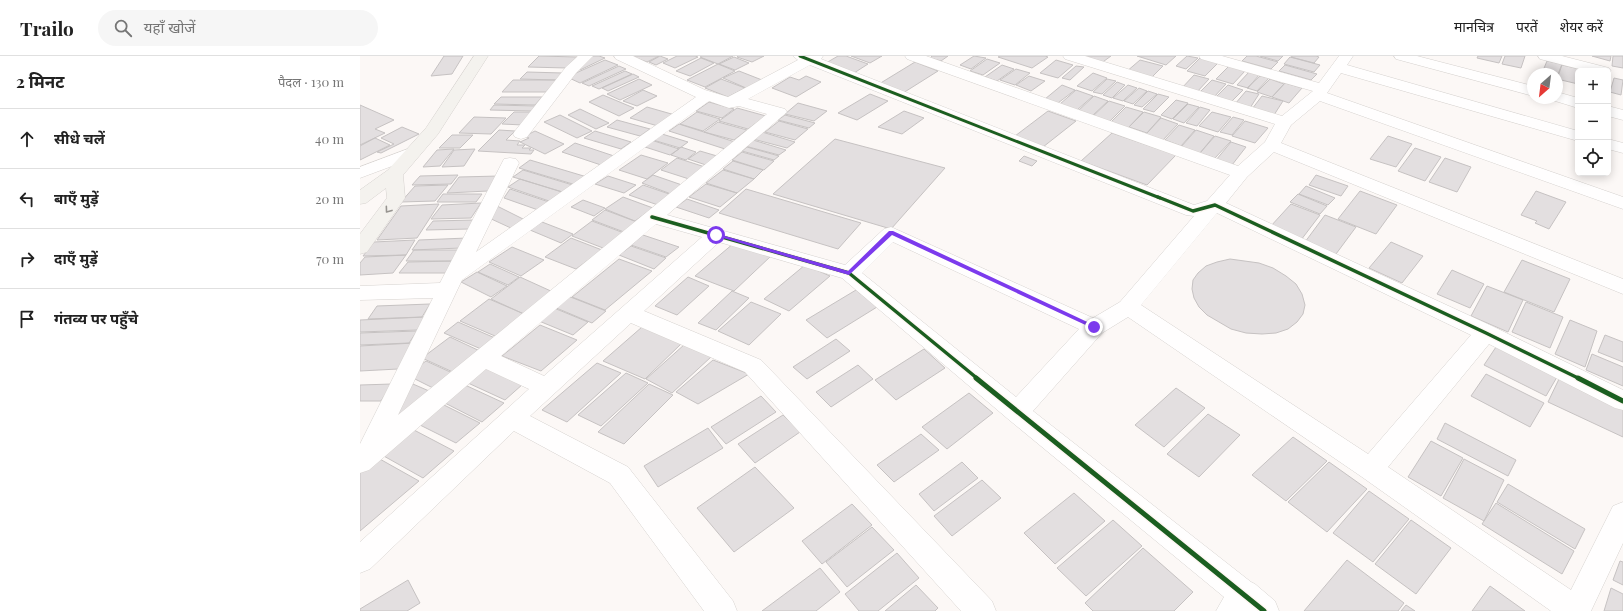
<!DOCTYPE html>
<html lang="hi">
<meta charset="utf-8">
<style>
:root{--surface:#fff;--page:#f6f6f6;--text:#222;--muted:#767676;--line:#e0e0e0}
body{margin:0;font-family:"Playfair Display","Noto Sans Devanagari",serif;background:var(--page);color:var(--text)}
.controls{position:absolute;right:12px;top:12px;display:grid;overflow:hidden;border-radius:6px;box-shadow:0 2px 10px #0003}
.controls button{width:36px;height:36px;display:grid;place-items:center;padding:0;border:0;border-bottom:1px solid var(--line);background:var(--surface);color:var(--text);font:20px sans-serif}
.compass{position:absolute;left:1167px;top:12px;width:36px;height:36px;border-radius:50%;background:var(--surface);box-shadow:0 2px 10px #0003;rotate:208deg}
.stop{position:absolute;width:12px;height:12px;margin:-9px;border:3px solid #7c3aed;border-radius:50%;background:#fff}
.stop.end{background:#7c3aed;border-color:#fff;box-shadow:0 1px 4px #0008}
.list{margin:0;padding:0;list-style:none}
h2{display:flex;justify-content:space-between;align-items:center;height:52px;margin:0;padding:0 16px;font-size:17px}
h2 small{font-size:13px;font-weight:400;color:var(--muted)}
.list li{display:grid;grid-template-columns:26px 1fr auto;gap:12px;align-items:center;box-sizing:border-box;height:60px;padding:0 16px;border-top:1px solid var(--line)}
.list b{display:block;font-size:15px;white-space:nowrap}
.list em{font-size:13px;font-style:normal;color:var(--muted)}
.icon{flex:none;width:22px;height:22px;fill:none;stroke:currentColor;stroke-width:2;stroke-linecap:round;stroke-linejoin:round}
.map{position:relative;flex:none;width:1263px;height:555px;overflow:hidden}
header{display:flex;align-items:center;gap:24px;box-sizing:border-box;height:56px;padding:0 20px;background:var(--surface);border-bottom:1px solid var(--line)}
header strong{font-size:19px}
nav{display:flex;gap:22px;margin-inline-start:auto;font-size:14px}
.search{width:280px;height:36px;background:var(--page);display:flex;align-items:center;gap:10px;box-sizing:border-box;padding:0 14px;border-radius:22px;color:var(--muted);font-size:15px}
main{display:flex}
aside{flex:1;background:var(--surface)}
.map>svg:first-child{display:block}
</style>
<header>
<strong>Trailo</strong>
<div class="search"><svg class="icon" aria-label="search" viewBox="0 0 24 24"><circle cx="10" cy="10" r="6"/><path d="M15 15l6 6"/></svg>यहाँ खोजें</div>
<nav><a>मानचित्र</a><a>परतें</a><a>शेयर करें</a></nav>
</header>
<main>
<aside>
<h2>2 मिनट<small>पैदल · 130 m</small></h2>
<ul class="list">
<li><svg class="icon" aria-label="ahead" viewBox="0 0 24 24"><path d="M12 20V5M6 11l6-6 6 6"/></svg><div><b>सीधे चलें</b></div><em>40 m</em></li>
<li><svg class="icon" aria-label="left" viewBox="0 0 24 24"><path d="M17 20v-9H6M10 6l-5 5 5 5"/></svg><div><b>बाएँ मुड़ें</b></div><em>20 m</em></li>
<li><svg class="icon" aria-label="right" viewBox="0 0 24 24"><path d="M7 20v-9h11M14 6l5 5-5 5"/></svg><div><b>दाएँ मुड़ें</b></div><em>70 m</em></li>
<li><svg class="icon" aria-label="arrive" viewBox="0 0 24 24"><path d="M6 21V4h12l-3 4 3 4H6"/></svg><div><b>गंतव्य पर पहुँचे</b></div></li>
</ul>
</aside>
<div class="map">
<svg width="1263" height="555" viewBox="0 0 1263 555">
<rect width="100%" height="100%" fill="#fcf8f6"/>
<!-- building -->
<path fill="#e3dfe0" stroke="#c6c2c2" d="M84 0H103L92 18 71 20Z
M179 0 217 1 207 12 168 11Z
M231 0H239L245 2 220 14 216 13Z
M276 0H299L287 6 273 1Z
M300 0 308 3 296 9 289 6Z
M317 0H335L338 1 315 12 303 7Z
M342 0H373L358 8 340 1Z
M378 0H404L392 6 377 1Z
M478 0H486L508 8 494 17 466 7Z
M491 0H522L510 7Z
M572 0H588L581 5 570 2Z
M614 0 626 2 611 13 600 9Z
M640 0H685L688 1 672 12 638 1Z
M714 0H751L740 8Z
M777 0H816L806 9Z
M827 0 838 2 826 13 816 10Z
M887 0H896L918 6 911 13 882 5Z
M900 0H923L918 5Z
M933 0H956L959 1 954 7 931 1Z
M1118 0H1142L1139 7 1117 2Z
M1145 0H1165L1161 12 1142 8Z
M1232 0H1251L1250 5Z
M1253 0H1263V12L1252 10Z
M374 1 389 7 375 14 359 8Z
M930 1 960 9 954 16 924 8Z
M341 2 354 7 330 20 316 15Z
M840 2 858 7 845 20 827 15Z
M627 3 640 7 623 19 610 15Z
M245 4 258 9 220 27 207 21Z
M696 4 713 9 698 22 680 17Z
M780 4 803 10 790 23 766 16Z
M1187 5 1202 8 1197 21V18L1182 17Z
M555 6 578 15 543 37 519 28Z
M358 8 375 15 345 31 327 24Z
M642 9 654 13 637 25 625 21Z
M925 9 957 18 951 24 919 15Z
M1202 9 1224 14 1218 15V28L1197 23Z
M259 10 266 13 229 30 222 27Z
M716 10 724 11 710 24 702 22Z
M869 10 885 15 873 28 856 23Z
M656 13 670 17 655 29 640 24Z
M265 15 272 18 239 33 232 30Z
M379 15 402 24 386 32 363 22Z
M167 16 203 17 197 24 160 23Z
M889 16 899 19 888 32 877 29Z
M733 17 747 22 732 35 717 30Z
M273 18 279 21 248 35 242 32Z
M834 19 849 23 836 37 821 33Z
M446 20 461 26 436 41 412 32 430 21 439 24Z
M669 20 685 25 671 35 656 29Z
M900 20 909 22 897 35 887 32Z
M1254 22 1263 24 1261 39 1250 36Z
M279 23 292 29 260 44 247 38Z
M361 23 385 32 368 41 345 32Z
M747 23 756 25 742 38 733 36Z
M910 23 924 28 912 41 897 36Z
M153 24H197L186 36H142Z
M852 24 866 28 854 41 839 37Z
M757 26 765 29 752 42 743 39Z
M925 27 942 32 929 47 912 41Z
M702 29 715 34 698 47 685 43Z
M768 29 777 32 763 45 753 42Z
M868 29 883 34 870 47 855 42Z
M779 32 787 35 773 48 764 45Z
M283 34 297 40 277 50 263 45Z
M716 34 733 40 717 54 700 48Z
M788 35 797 38 782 51 774 49Z
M886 35 899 38 890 52 875 48Z
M510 38 528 45 497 64 478 57Z
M798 38 809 41 794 56 783 53Z
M243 39 274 52 259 60 229 46Z
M734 40 748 45 732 60 718 55Z
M902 40 923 45 914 59 892 53Z
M141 41H182L175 49 134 48Z
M816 44 828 47 812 63 801 59Z
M749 45 765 50 749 66 732 61Z
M349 46 374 53 362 62 336 55Z
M438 47 467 55 454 65 425 58Z
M828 48 839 51 824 67 813 63Z
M0 49 34 64 15 73 25 77 0 89Z
M134 49 176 50 172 55 130 54Z
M287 51 315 59 298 70 270 62Z
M766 51 783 56 768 72 751 66Z
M840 51 850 54 837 70 826 67Z
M377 52 406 60 388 73 359 65Z
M220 53 249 67 236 73 208 59Z
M544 55 564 62 542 78 518 71Z
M688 55 716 65 683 91 655 80Z
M154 56H173L163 69 142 68Z
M337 56 360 63 343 75 320 68Z
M784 56 801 61 787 77 769 71Z
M852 56 871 61 858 76 839 70Z
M200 59 232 75 217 82 184 66Z
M425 59 455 67 449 72 418 64Z
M114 61 146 62 131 78 99 77Z
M873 61 884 64 872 79 860 76Z
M801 62 818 68 803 84 786 78Z
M257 64 290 73 280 80 247 71Z
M419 65 448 73 435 84 405 76Z
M885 65 908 72 895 87 872 80Z
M358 66 387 74 374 84 344 76Z
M319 68 375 86 365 93 309 75Z
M819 69 835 74 821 90 805 84Z
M42 71 59 78 21 97 17 96 34 88 21 82Z
M139 74 155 75 146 84 160 85 157 89H165L162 92H171L169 94H174L171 98 118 95Z
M836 74 854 80 840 97 821 91Z
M175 75 204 88 185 98 160 86 169 82 165 80Z
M235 75 271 86 261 93 224 82Z
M402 76 435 86 427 92 393 83Z
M752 77 816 99 787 129 721 105Z
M302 78 328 86 320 92 293 84Z
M92 79H113L100 92H79Z
M855 80 871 85 855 102 840 97Z
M1028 80 1052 88 1036 111 1010 103Z
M15 82 30 89 0 104V90Z
M475 83 585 112 531 173 413 138Z
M291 84 319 93 310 99 282 90Z
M393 84 426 94 419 99 385 90Z
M871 86 886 91 872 109 856 104Z
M215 87 254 100 241 109 202 96Z
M321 91 336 96 326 104 311 99Z
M387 91 419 100 414 104 382 95Z
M1055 92 1081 101 1065 125 1038 115Z
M94 93 80 110 63 111 77 94Z
M115 93 104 110 82 111 94 94Z
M340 95 357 100 346 109 328 103Z
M382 96 414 105 404 114 372 104Z
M281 99 308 107 287 123 259 114Z
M664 100 677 105 672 110 659 105Z
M317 102 345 111 329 123 301 114Z
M1085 102 1111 111 1097 136 1069 126Z
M170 104 227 121 216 129 159 112Z
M373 105 403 114 394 123 363 113Z
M163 114 216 130 206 137 153 121Z
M363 114 394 123 377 137 346 127Z
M98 119 91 128 52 129 60 120Z
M293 119 322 129 311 138 282 127Z
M956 119 988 130 981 140 949 129Z
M139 120 128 135 87 137 99 121Z
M248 120 276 129 264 137 235 128Z
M160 123 205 137 192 146 148 131Z
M346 128 377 137 360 151 329 141Z
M88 129 75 145 41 146 55 130Z
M283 129 312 139 298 149 269 139Z
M946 130 975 142 968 149 939 138Z
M150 133 192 147 181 155 144 142Z
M386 133 501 167 478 193 359 157Z
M1000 135 1037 149 1016 178 978 163Z
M1176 135 1206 146 1189 173 1175 167 1177 165 1161 159Z
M83 138H122L116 146H77Z
M938 138 967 150 960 158 930 146Z
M263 141 293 152 275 165 245 153Z
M327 143 359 154 349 162 316 151Z
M223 144 245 152 234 160 211 151Z
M121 147 111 162 71 163 82 149Z
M79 148 57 182 17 184 41 150Z
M931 148 960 159 941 184 910 171Z
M137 150 167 165 153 173 127 161Z
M245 154 277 166 264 176 232 164Z
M965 159 996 171 976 198 945 186Z
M115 164 109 173 66 174 73 165Z
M232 165 264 177 243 192 212 180Z
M182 166 213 178 201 187 170 174Z
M283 179 319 191 306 201 271 189Z
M107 182 101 192 52 194 59 184Z
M211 182 242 194 216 213 185 201Z
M55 184 46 199 3 200 14 186Z
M1031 186 1063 200 1042 227 1009 212Z
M374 187 411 200 374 235 335 220Z
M271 190 306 202 294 213 259 199Z
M152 191 184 204 161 220 129 206Z
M54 194H103L95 205H46Z
M46 199 33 217 0 219V207L5 201Z
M259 203 292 215 245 254 212 241Z
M870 203 899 207 913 212 926 220 936 228 942 238 945 249 943 258 937 266 928 273 916 277 902 278 886 277 871 273 847 259 839 251 834 242 832 233 833 224 838 217 846 210 857 206Z
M1162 204 1210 223 1194 256 1144 236Z
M97 205 89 217H39L48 206Z
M130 208 159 221 148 229 118 216Z
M445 209 470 220 429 255 404 243Z
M1092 214 1124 228 1110 252 1077 238Z
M117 216 147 230 131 241 101 226Z
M160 221 193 236 164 258 131 243Z
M328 221 349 230 317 259 295 250Z
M1127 230 1163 244 1148 276 1111 260Z
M496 234 517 251 467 282 446 264Z
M372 235 389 242 356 274 338 267Z
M208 240 246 255 232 267 194 251Z
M129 243 164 258 135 280 100 265Z
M391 246 421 258 389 289 358 275Z
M1166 246 1203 261 1190 292 1152 276Z
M70 248 62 261 8 263 17 250Z
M194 252 228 266 213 279 179 265Z
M65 261 57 274 0 276V264Z
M1210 264 1237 275 1225 311 1195 298Z
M98 266 135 282 121 293 84 277Z
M180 269 217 284 181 315 142 300Z
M282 271 322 287 285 323 243 305Z
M57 275 49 287 0 289V277Z
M1245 279 1263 286V306L1238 296Z
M90 281 122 296 95 317 62 302Z
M476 283 490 295 447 323 433 311Z
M54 287 38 313 0 315V290Z
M325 288 351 301 312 337 286 323Z
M1136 291 1197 321 1186 340 1124 309Z
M564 293 585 312 536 344 515 324Z
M1232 298 1263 311V330L1226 314Z
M353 304 389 318 338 348 316 336Z
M66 305 99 320 79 335 47 319Z
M237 307 261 317 207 366 182 354Z
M498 309 513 323 471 351 456 336Z
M126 312 163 328 145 344 108 327Z
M266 317 288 327 241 370 218 359Z
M1126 318 1184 347 1170 371 1111 340Z
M1199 323 1263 351V381L1188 346Z
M46 325 76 338 21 374Z
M32 328 21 345H0V329Z
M289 328 313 339 264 388 238 376Z
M105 329 144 347 122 366 83 346Z
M816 332 845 352 804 391 775 369Z
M609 337 633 357 587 393 562 371Z
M401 340 416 356 366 388 351 371Z
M80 347 120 367 96 387 56 367Z
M848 358 880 379 839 421 807 398Z
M423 359 440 376 395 407 378 388Z
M1085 367 1156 404 1148 420 1077 383Z
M348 372 363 392 298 431 284 410Z
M54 374 94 395 63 422 22 399Z
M561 378 579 394 534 426 517 409Z
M933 381 967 405 926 445 892 419Z
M1071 385 1103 402 1081 440 1048 421Z
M18 402 59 425 0 475V417Z
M1104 403 1144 424 1124 465 1083 442Z
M602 406 618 422 574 455 559 438Z
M969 406 1007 433 967 476 928 446Z
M395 411 434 452 374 496 337 452Z
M622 424 641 442 592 480 574 460Z
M1148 428 1225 473 1215 493 1137 446Z
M1009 435 1049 463 1013 506 973 477Z
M714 437 745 465 695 508 664 477Z
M1136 447 1214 495 1202 518 1122 468Z
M492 448 512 469 462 508 442 485Z
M753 464 782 490 726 540 697 512Z
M1051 464 1091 492 1056 538 1015 508Z
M512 471 534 494 487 531 466 506Z
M783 492 833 536 814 555H733L725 547Z
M537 497 559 522 518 555H499L485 538Z
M987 504 1044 547 1038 555H944Z
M1260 505 1263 506V529L1253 524Z
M460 512 480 536 456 555H402Z
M48 524 60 547 47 555H0V553Z
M556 529 578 552 575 555H525Z
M1130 530 1165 555H1112Z
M1251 532 1263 538V555H1244Z
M1046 549 1055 555H1041Z"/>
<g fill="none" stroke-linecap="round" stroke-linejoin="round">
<defs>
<path id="minor" d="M218 0H233L216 17 167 81 161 83 155 81 153 78 155 75 206 11Z
M254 0H273L345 34 368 41 438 4 433 0H463L461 3 834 149 847 145 870 119 547 3 545 0H566L878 110 905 86 915 68 705 3 703 0H725L922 60 953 35 841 3 839 0H862L959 27 979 0H993L987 9 1218 75V85L981 17 967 37 1263 141V153L960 45 931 69 921 87 1263 223V238L914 96 887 121 866 147 1134 271 1263 334V354L1255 352 1129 288 1028 411 1211 534 1253 450 1263 446V487L1231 555H1191L1002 421 768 261 742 277 673 355 891 526 895 528 915 545 919 555H856L864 541 648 363 482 222 359 186 284 255 401 304 632 545 636 555H601L385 316 271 267 170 360 268 411 373 545 377 555H344L250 427 154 375 10 513 0 517V486L169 333 126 313 9 414 0 417V388L73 242 0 244V230L80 227 144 103 150 102 156 103 159 107 116 196 336 41 256 3ZM450 9 826 159 834 160 760 246 733 262 531 171 524 173 485 209 307 159 427 56 425 53 388 43ZM349 45 369 52 379 50 407 58 38 359 102 224ZM857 157 1111 279 1008 398 781 249ZM296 168 342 181 184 320 141 300ZM533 186 719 273 656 341 502 217Z
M1034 0H1057L1173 30V40L1036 3Z
M1178 0H1202L1249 12 1251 15 1248 18V15H1227L1180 3Z
M1197 36 1218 42V52L1192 44 1190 42H1197Z
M1248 50 1263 54V64L1248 60Z
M1248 83 1263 87V97L1248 93Z
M53 91 59 92 61 96 59 100 0 122V111Z"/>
<path id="secondary" d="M114 0H128L78 78 43 119 45 142 7 196 0 198V178L27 142 26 132 6 147 0 148V134L28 114 66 72Z"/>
</defs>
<!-- minor casing -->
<use href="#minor" stroke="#d6d2cf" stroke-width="1"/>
<!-- secondary casing -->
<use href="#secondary" stroke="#d6d2cf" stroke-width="1"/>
<!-- minor -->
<use href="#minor" fill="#fffefe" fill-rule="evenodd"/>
<!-- secondary -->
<use href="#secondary" fill="#f4f2ee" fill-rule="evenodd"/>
<defs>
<path id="cycleway-far2" d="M440 0 800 142"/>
<path id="cycleway-far1" d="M798 141 833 155 855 149 1126 277 1220 323
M292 161 489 217 618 323"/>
<path id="cycleway" d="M616 322 904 555
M1218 322 1263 345"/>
</defs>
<!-- cycleway-far2 casing -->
<use href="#cycleway-far2" stroke="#fff7f3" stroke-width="5"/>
<!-- cycleway-far1 casing -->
<use href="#cycleway-far1" stroke="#fff7f3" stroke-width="6"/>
<!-- cycleway casing -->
<use href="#cycleway" stroke="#fff7f3" stroke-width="8"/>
<!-- cycleway-far2 -->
<use href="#cycleway-far2" stroke="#1b5e20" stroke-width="3"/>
<!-- cycleway-far1 -->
<use href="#cycleway-far1" stroke="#1b5e20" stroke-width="3.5"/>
<!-- cycleway -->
<use href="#cycleway" stroke="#1b5e20" stroke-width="5"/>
</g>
<!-- one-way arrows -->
<defs><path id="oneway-chevron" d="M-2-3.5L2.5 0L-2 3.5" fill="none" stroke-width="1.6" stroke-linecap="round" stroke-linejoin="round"/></defs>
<use stroke="#979490" href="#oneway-chevron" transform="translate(28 154) rotate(126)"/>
<!-- route -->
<path fill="#7c3aed" d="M529 175H533L738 271 737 272H732L532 179 489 219 353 179 358 178 488 215Z"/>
</svg>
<div class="controls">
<button>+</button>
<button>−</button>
<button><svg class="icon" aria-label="locate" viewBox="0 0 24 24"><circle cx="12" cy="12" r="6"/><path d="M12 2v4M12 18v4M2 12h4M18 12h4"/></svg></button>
</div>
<svg class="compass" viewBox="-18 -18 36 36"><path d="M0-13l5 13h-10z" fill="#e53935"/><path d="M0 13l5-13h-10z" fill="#767676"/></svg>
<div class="stop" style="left:356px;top:179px"></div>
<div class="stop end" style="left:734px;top:271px"></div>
</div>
</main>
